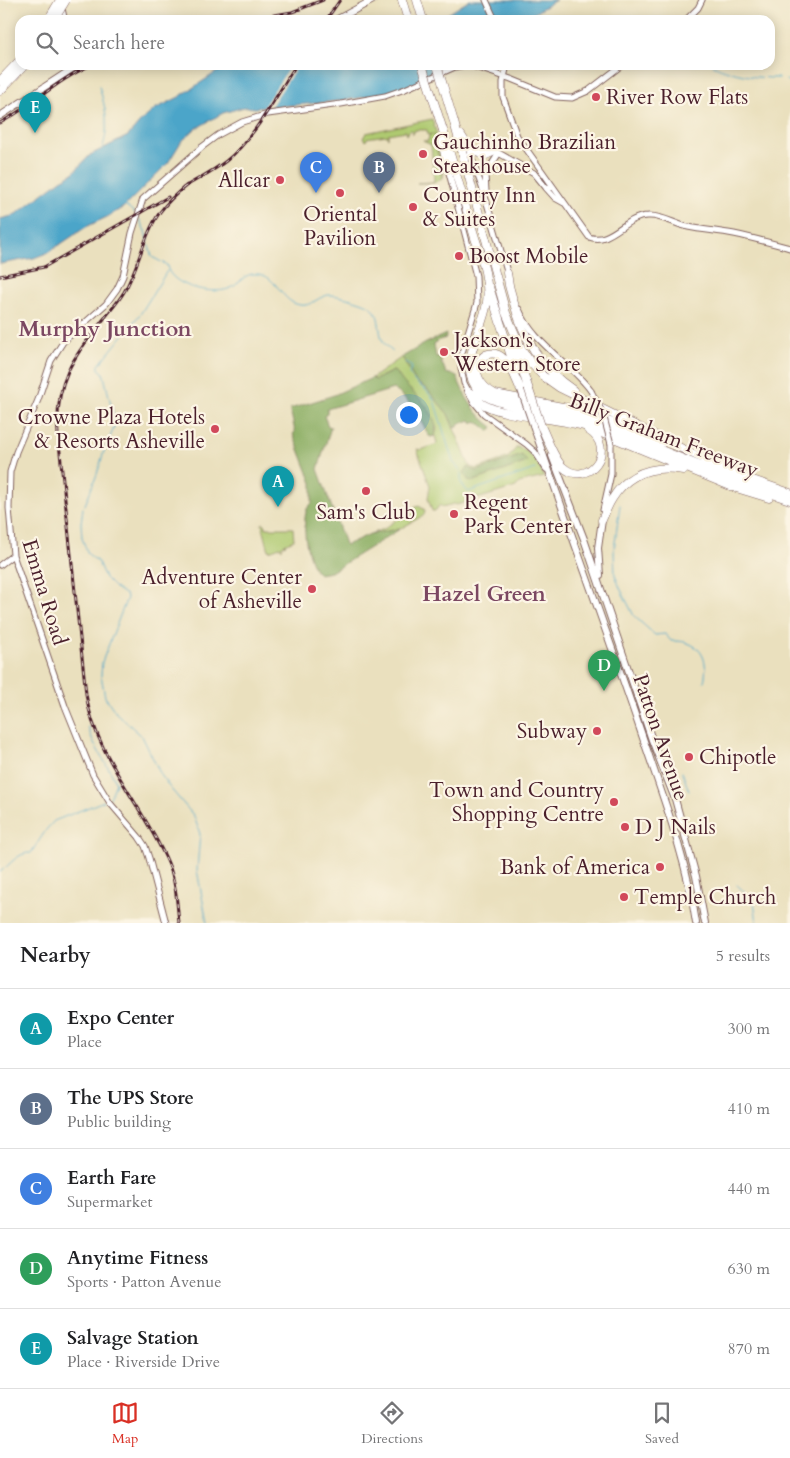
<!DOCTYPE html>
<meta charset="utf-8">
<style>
:root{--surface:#fff;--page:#f2f2f2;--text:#202124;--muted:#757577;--line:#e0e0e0;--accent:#d93025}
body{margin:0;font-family:Cardo,serif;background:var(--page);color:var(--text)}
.you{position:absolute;left:408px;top:414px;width:18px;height:18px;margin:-12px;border:4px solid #fff;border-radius:50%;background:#1a73e8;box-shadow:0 0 0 8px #1a73e833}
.badge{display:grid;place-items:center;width:32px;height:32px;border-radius:50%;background:var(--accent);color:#fff;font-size:16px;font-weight:700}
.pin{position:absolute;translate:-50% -41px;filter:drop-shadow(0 1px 2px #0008)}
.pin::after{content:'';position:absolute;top:26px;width:18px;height:15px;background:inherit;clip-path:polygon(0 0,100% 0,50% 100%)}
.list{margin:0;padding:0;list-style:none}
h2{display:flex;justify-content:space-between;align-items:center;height:65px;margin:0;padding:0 20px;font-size:21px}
h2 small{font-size:16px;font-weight:400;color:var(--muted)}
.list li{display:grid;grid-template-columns:32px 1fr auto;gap:15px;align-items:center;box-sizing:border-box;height:80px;padding:0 20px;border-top:1px solid var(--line)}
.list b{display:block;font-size:19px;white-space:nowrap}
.list p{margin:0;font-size:16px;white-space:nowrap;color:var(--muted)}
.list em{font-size:16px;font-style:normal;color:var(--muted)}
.icon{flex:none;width:28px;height:28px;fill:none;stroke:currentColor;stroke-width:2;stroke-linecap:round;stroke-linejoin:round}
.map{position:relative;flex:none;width:790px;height:923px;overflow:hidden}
.search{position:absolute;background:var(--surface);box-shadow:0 2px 12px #0003;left:15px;right:15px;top:15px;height:55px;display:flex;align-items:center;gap:12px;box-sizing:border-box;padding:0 18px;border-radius:15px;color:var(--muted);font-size:19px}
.sheet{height:465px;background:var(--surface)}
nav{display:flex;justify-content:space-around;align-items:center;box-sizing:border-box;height:70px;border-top:1px solid var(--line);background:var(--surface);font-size:14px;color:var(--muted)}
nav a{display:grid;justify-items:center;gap:2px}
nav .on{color:var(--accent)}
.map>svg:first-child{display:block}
</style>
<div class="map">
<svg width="790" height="923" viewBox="0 0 790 923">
<rect width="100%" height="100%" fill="#fcf5e5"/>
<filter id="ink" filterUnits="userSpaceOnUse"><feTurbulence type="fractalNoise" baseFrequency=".02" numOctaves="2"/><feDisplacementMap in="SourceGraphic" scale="10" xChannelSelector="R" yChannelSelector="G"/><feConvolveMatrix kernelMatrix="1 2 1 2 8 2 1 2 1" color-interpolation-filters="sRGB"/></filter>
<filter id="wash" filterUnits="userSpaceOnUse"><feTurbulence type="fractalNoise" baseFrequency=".0096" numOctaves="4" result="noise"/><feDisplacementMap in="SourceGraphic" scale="20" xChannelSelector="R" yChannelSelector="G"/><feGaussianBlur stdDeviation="1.12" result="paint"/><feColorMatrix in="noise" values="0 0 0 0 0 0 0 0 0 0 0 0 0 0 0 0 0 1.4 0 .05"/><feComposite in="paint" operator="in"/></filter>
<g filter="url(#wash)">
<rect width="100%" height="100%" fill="#eae0be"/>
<!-- green -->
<path fill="#aec96f" stroke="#7c744d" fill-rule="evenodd" d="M432 119C436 130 447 166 443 177L434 134 442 178 433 183H417L433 182 434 180 431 145 423 141H428L429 135 432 134 428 135 427 130H415L413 134 412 130 409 131 407 135 406 131 388 134V138L386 135 367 138 366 141 363 138 366 133Z
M402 357 416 382 427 389 448 414 470 467 477 469 509 457 517 447C531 451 539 463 544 477L519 483 516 487 457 505 454 504 442 507 440 505 435 511H432L428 498 430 486 417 449 421 450 437 444 435 436 437 428 426 407 402 382 397 373 393 371 374 380 372 378ZM507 460 527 462 474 481 468 467 472 470 477 471Z
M419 506 425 510 424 515 400 529 370 534 384 529 407 512 406 510Z
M264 523 266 528H293L294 540 284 544 286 545 282 546V549L280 547 269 551 262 524Z"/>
<!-- forest -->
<path fill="#8aad62" stroke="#6a6646" d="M446 334V338L439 340 434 345 436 357 440 356 442 365H443L446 373 457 376C463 395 476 415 493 427L490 431 476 421 473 423 471 420 458 424V427L454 428 448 414 427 389 416 382 402 357 426 343Z
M393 371C399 374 400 379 404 383 416 397 441 414 435 436L431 437 428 435C421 418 409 398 393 389L327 409V414L324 416 328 426 331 427 318 469 345 544 346 545 370 534 400 529 331 572 319 574C307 564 301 524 307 509 308 507 310 505 312 503V483L293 434 295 432 290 409 334 395 372 378 375 380Z
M522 455 527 462 474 481 468 480 464 473 468 467 472 470 477 471Z"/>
<!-- water -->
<path fill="#4ba5c9" stroke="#4a627a" d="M470 0H556L523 20H438Z
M247 65H447C403 102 311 103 255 108L244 107 223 113 195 129 181 142 168 163 124 207 107 217 86 227 49 252 34 258 0 264V219L12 216 19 212 61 180 72 174 90 155 128 136 140 122 155 109 179 97 218 71 230 67Z"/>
<!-- pier -->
<path fill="#eae0be" d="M291 65H298L269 109H262Z"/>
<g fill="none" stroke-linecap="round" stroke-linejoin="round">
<!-- stream -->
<path stroke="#4ba5c9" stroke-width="1" d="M713 65C734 75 755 78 779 78
M786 80 790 82
M99 86C106 110 110 125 102 150
M125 205 135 213
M139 219 145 231 152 257 167 265C169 286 211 295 228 289 240 286 242 272 258 274 275 275 281 299 296 304 310 309 315 298 328 295 334 294 366 302 371 307 381 314 378 329 382 339 384 345 390 349 394 353
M405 362 412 367 409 374 416 383 426 390 434 400 453 462 461 471V483L468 492 535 469
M85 505 97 474 105 448 114 428V417L103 372 99 369V365L141 313 167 271
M620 505 614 550 615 575 620 588 634 616 655 635 665 634 671 641C677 641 685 641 690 644 705 650 708 667 704 681
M83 508 81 523 82 538 88 554 98 562 105 578 115 588 126 595 127 598 102 662 101 675 105 697 117 714 142 736 161 775 170 788 194 816 200 834 197 870 207 923
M88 727C93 747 108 764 116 783L110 798
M682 772 689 791
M0 872C10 865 18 852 31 853L46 830 54 821 104 801
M737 885 754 901 757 923"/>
</g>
</g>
<g filter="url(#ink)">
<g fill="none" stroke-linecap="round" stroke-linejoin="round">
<defs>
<path id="minor" d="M486 0 495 20
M686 20 698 8 702 0
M507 65 503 82V97L517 136 589 237C611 245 625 216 648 216 662 215 674 224 688 227 703 230 719 231 734 234 753 238 771 243 790 248
M467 145 484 193 508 275
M495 151 534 173 547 189 553 187
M448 169 476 276 477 303 461 356V368L464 383 474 402 484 414 526 444 535 452 546 469
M546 188 555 198 564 203
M486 191 485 175 499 153
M519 309C533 344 570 362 591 391
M603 510 611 474V444
M0 565 13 555
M166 923 149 858 145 846 139 837 110 803 93 775 65 706 13 555 9 508 10 472 16 452 38 400 51 361 63 342 106 304 117 289 123 276 132 233 143 199 202 147 218 135 242 122 268 114 341 104 385 96 405 89 455 67 465 65 472 66 511 79 555 97 572 98 588 91 622 65"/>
<path id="major" d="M61 6 64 20
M336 20 373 0
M0 116 78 65
M533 425C570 532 609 637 645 744 665 803 687 861 696 923
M552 456 584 539 652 740 675 799 696 876 705 923
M600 575 598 548 602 520"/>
<path id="highway" d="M402 0 408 20
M417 0 423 20
M0 81 20 60
M0 91 25 65
M454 122 506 313 521 348 530 362 543 376 560 388 687 451 744 477 790 493
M443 130C453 163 462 195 472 228 479 252 490 277 487 302 483 332 455 366 480 392 497 409 557 410 582 418L752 487 790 500
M461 135C467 145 473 153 486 155L495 151
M442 141 448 169
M507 273C508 282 510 291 513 300 523 337 540 368 573 390
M489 287 515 369
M513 341 529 390
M521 390C516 380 512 366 504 359 485 340 459 375 495 394L583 411 662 443
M469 392C473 395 477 400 481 403 504 418 558 417 587 427L733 487 769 498
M541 426C547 438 554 459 563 467 587 489 619 449 588 430
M602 520C605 513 608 505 612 499 628 473 653 465 683 470"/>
</defs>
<!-- minor casing -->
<use href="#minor" stroke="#82635e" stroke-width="7"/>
<!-- major casing -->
<use href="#major" stroke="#82635e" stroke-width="8"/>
<!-- highway casing -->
<use href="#highway" stroke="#82635e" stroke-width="9"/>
<!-- minor -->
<use href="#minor" stroke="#fff" stroke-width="5"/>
<!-- major -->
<use href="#major" stroke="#fff" stroke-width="6"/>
<!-- highway -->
<use href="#highway" stroke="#fff" stroke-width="8"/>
<defs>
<path id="rail" d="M245 20 292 12 323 0
M326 20 340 0
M0 123C32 106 58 79 91 65
M183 188C197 179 212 172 226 161 254 139 276 96 296 65
M0 276 44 267 168 197
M179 923C177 903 176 881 168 863 144 807 94 754 86 694L58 434C55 381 72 359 103 320 110 311 118 302 124 292 139 267 143 236 160 212 168 201 177 193 187 185"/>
</defs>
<!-- rail casing -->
<use href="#rail" stroke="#4a1f2b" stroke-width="3"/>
<!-- rail -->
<use href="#rail" stroke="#fcf5e5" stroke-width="1" stroke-dasharray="4" stroke-linecap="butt"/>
<defs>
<path id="minor-bridge" d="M591 391 603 414 611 444"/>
<path id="major-bridge" d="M521 390 533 425"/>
<path id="highway-bridge" d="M51 15 60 0
M54 20 66 0
M422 65 443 130
M437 65 454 122
M529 390 541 426"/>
</defs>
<!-- minor-bridge casing -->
<use href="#minor-bridge" stroke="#82635e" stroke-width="7" stroke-linecap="butt"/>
<!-- major-bridge casing -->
<use href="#major-bridge" stroke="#82635e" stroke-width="8" stroke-linecap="butt"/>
<!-- highway-bridge casing -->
<use href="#highway-bridge" stroke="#82635e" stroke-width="9" stroke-linecap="butt"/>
<!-- minor-bridge -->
<use href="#minor-bridge" stroke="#fff" stroke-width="5"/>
<!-- major-bridge -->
<use href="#major-bridge" stroke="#fff" stroke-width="6"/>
<!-- highway-bridge -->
<use href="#highway-bridge" stroke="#fff" stroke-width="8"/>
</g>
</g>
<!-- markers -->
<g fill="#d1495b" stroke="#fcf5e5" stroke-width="2">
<circle cx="596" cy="97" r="5"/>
<circle cx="423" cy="154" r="5"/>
<circle cx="280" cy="180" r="5"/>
<circle cx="340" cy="193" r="5"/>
<circle cx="413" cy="207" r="5"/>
<circle cx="459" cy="256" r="5"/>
<circle cx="444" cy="352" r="5"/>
<circle cx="215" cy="429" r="5"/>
<circle cx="366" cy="491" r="5"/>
<circle cx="454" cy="514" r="5"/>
<circle cx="312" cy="589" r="5"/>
<circle cx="597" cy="731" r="5"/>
<circle cx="689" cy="757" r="5"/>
<circle cx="614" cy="802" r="5"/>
<circle cx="625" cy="827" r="5"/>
<circle cx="660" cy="867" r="5"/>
<circle cx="624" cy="897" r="5"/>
</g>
<g text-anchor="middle" stroke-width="4.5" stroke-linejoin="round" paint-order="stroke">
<!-- poi labels -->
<g font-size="21" fill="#4a1f2b" stroke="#fcf5e5" text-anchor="start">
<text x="606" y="104">River Row Flats</text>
<text x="433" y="149">Gauchinho Brazilian<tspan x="433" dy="24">Steakhouse</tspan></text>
<text x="270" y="187" text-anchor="end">Allcar</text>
<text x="423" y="202">Country Inn<tspan x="423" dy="24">&amp; Suites</tspan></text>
<text x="340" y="221" text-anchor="middle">Oriental<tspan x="340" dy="24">Pavilion</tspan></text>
<text x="469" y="263">Boost Mobile</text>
<text x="454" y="347">Jackson's<tspan x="454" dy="24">Western Store</tspan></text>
<text x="205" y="424" text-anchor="end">Crowne Plaza Hotels<tspan x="205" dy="24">&amp; Resorts Asheville</tspan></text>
<text x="464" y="509">Regent<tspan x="464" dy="24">Park Center</tspan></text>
<text x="366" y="519" text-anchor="middle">Sam's Club</text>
<text x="302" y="584" text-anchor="end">Adventure Center<tspan x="302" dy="24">of Asheville</tspan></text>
<text x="587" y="738" text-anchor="end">Subway</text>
<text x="699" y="764">Chipotle</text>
<text x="604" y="797" text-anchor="end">Town and Country<tspan x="604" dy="24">Shopping Centre</tspan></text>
<text x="635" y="834">D J Nails</text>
<text x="650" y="874" text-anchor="end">Bank of America</text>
<text x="634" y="904">Temple Church</text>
</g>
<!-- street labels -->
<g font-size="21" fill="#4a1f2b" stroke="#fcf5e5">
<text transform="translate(664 435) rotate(21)" y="7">Billy Graham Freeway</text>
<text transform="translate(45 592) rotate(73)" y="7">Emma Road</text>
<text transform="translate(661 737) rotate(71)" y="7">Patton Avenue</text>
</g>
<!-- neighbourhood labels -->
<g font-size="22" font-weight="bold" fill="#7c4862" stroke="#fcf5e5">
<text x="105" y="336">Murphy Junction</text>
<text x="484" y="601">Hazel Green</text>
</g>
</g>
</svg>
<div class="you"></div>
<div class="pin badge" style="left:278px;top:507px;background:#0f9aa8">A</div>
<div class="pin badge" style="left:379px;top:193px;background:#5c6f8a">B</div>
<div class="pin badge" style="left:316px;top:193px;background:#3f7fe0">C</div>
<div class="pin badge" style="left:604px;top:691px;background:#2e9e5b">D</div>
<div class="pin badge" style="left:35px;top:133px;background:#0f9aa8">E</div>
<div class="search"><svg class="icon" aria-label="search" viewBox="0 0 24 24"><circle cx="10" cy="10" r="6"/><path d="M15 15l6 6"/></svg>Search here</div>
</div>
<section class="sheet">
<h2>Nearby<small>5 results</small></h2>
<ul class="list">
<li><span class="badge" style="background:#0f9aa8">A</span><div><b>Expo Center</b><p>Place</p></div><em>300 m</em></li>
<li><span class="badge" style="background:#5c6f8a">B</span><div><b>The UPS Store</b><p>Public building</p></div><em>410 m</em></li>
<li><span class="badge" style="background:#3f7fe0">C</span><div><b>Earth Fare</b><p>Supermarket</p></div><em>440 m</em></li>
<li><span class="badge" style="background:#2e9e5b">D</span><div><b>Anytime Fitness</b><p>Sports · Patton Avenue</p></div><em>630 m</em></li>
<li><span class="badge" style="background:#0f9aa8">E</span><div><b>Salvage Station</b><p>Place · Riverside Drive</p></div><em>870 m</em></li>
</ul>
</section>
<nav>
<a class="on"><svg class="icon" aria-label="map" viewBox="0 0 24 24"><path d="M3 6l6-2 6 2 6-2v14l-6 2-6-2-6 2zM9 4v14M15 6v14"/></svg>Map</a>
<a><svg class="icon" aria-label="directions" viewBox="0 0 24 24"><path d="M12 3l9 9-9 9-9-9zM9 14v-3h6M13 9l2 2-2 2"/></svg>Directions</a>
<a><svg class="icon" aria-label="saved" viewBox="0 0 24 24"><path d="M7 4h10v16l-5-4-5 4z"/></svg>Saved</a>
</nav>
